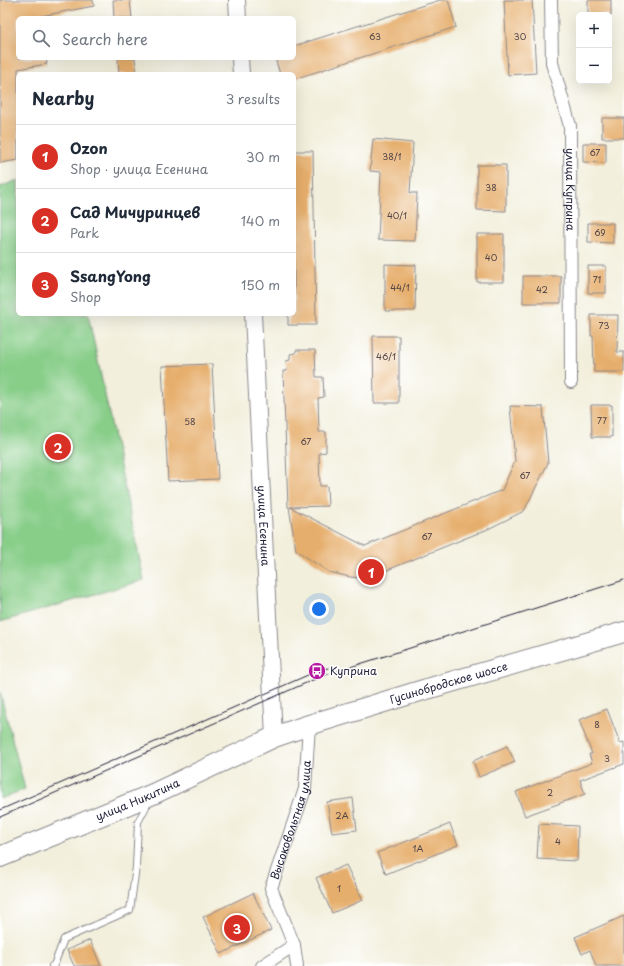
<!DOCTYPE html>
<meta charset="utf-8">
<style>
:root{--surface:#fff;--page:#f6f6f7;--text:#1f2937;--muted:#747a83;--line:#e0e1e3;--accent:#d93025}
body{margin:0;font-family:"Playpen Sans",sans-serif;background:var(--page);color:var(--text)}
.controls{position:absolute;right:12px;top:12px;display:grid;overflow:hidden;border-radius:6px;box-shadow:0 4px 16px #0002}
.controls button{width:36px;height:36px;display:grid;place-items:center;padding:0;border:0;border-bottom:1px solid var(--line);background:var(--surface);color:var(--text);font:20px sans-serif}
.you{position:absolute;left:319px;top:609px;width:14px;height:14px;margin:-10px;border:3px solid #fff;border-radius:50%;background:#1a73e8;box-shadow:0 0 0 6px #1a73e833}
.badge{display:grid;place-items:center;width:26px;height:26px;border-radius:50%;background:var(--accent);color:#fff;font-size:13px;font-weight:700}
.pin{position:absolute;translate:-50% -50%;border:2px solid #fff;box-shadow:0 1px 4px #0006}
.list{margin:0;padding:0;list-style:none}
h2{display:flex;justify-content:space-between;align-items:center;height:52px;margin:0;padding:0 16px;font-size:17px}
h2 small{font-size:13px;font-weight:400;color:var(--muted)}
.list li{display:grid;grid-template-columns:26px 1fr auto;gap:12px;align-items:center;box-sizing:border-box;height:64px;padding:0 16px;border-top:1px solid var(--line)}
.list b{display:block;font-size:15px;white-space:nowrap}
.list p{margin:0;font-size:13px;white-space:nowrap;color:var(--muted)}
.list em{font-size:13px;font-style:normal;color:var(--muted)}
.icon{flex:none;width:22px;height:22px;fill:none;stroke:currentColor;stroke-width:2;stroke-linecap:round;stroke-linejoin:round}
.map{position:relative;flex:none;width:624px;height:966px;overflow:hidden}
.search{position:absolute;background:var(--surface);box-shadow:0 4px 16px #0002;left:16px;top:16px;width:280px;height:44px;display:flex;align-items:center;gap:10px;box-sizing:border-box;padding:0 14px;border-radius:6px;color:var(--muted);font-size:15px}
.panel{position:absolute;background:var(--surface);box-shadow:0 4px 16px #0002;left:16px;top:72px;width:280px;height:244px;border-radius:6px}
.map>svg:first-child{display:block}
</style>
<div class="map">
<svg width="624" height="966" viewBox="0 0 624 966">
<rect width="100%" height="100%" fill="#fff"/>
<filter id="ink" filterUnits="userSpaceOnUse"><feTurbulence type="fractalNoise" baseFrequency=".025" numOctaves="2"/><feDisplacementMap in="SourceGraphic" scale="8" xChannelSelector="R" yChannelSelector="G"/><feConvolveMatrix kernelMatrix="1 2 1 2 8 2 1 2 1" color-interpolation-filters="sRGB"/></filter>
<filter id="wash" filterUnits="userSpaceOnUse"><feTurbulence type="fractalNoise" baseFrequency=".012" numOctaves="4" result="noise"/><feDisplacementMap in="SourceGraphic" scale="16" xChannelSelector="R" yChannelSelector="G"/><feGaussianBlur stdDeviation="0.9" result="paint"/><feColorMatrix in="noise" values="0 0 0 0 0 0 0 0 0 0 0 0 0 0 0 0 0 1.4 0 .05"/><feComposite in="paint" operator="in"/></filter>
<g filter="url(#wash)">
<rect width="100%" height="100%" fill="#f2efdc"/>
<!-- green -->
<path fill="#88ce89" stroke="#557862" d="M18 180V314H88L144 580 0 622V187Z
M0 692 25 789 0 799Z"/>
<g id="blocks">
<!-- building -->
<path fill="#e6ae6c" d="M0 0H93L94 6 30 18H18V58H46L47 64 18 69V160L0 163Z
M113 0H130L132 18H114Z
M440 0H448L456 27 294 79V74H280L275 58H294V46Z
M504 0H532L536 73 508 75Z
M588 0H611V15H588Z
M118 58H135L137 74H119Z
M602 118H624V138H602Z
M373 139 413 143 410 193H417L415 241 378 240 381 172 370 171Z
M583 143H606V163L583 162Z
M294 151H313L316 325H288V314H294Z
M477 165H506V211L477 210Z
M588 223H613V243L588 242Z
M477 234H504V282H477Z
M385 264 416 265 415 311H385Z
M588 266H606V293H588Z
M523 276H561V303H523Z
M591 315H618L617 352H624V372H594L593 336H591Z
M373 336H399V403H374Z
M296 350H315L316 377H323L324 397 318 398 319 432H326V452L319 453 320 486H327L328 506 290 507 365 546 502 490 515 461 510 406 543 407 548 463 524 511 488 529 380 573 369 579 350 577 329 572 312 561 296 550 289 507H288L283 371H287L286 361 290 360V354L296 353Z
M212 364 218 479 168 481 162 366Z
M591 405H612V437H592Z
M607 709 620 743 624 742V764L580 780 585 794 525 816 516 792 592 763 589 754H592L579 720Z
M507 746 515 762 479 777 473 761Z
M353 798 357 830 332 833 327 802Z
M450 824 458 845 386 874 377 853Z
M539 824 578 826 577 861 537 859Z
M346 865 363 900 332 913 316 878Z
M253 893 271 930 221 954 203 917Z
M624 916V966H596L590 950 582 954 575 937Z
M90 940 101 966H74L67 950Z"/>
</g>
</g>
<g filter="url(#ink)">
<use href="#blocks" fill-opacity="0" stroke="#8a888c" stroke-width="1"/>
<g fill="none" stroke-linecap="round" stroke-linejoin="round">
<defs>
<path id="service" d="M52 966 54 965 64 939 130 910 136 867 138 822 149 801"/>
<g id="minor">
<path id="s1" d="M551 0 552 63 570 126 571 382"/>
<path d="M294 945 297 966"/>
<path id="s2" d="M262 966 294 945 271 888 305 789 309 725"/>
</g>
<g id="tertiary">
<path d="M237 0 238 18"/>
<path d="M240 58 241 74"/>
<path id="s3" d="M253 314 274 737"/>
</g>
<g id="primary">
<path id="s4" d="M0 857 153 794 274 737 309 725 420 691 624 632"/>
</g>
</defs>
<!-- service casing -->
<use href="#service" stroke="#8a888c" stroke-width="8"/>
<!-- minor casing -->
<use href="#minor" stroke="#8a888c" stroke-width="14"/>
<!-- tertiary casing -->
<use href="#tertiary" stroke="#8a888c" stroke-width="18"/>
<!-- primary casing -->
<use href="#primary" stroke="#8a888c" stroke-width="22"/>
<!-- service -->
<use href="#service" stroke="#fff" stroke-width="6"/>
<!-- minor -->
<use href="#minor" stroke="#fff" stroke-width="12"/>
<!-- tertiary -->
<use href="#tertiary" stroke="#fff" stroke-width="16"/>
<!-- primary -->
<use href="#primary" stroke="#fff" stroke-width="20"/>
<!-- tram -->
<path stroke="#22223b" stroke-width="1" d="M0 810 317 671 328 668
M0 817 322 676 624 580"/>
</g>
</g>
<!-- icons -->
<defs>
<symbol id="bus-disc" viewBox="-11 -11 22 22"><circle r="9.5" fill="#b5179e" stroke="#fff"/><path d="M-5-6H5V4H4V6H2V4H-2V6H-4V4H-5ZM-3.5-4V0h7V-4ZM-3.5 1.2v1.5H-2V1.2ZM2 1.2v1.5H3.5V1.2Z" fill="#fff"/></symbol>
</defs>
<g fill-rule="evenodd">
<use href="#bus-disc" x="307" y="661" width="20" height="20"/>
</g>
<g text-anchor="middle" stroke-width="3" stroke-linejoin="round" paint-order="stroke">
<!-- number labels -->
<g font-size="9" fill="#534547">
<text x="375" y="40">63</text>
<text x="520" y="40">30</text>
<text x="595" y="156">67</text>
<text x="392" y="160">38/1</text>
<text x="491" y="191">38</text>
<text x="397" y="219">40/1</text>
<text x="600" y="236">69</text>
<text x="491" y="261">40</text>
<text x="597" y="283">71</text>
<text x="400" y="291">44/1</text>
<text x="542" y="293">42</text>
<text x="604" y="329">73</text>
<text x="386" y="360">46/1</text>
<text x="602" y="424">77</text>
<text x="190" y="425">58</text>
<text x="306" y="445">67</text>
<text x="525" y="479">67</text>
<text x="427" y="540">67</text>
<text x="597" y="728">8</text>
<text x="607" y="762">3</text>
<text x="550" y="796">2</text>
<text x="342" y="819">2А</text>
<text x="558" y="845">4</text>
<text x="418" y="852">1А</text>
<text x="339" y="892">1</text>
</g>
<!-- street labels -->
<g font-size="11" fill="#22223b" stroke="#fff">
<text dy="4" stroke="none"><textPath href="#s1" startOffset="192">улица Куприна</textPath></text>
<text dy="4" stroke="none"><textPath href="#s3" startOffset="212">улица Есенина</textPath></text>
<text dy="4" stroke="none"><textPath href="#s4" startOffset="482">Гусинобродское шоссе</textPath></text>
<text dy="4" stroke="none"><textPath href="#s4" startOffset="149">улица Никитина</textPath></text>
<text dy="4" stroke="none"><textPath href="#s2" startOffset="171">Высоковольтная улица</textPath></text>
</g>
<!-- poi labels -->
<g font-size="11" fill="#22223b" stroke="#fff" text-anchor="start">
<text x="330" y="675">Куприна</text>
</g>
</g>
</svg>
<div class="controls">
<button>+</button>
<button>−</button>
</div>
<div class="you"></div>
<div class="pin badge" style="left:371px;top:572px">1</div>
<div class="pin badge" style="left:58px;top:447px">2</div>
<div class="pin badge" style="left:237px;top:928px">3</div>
<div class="search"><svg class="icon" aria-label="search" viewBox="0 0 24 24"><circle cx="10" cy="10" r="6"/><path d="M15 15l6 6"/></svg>Search here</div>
<section class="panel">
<h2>Nearby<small>3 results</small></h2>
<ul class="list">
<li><span class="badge">1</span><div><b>Ozon</b><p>Shop · улица Есенина</p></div><em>30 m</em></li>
<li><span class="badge">2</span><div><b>Сад Мичуринцев</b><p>Park</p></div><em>140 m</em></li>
<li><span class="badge">3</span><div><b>SsangYong</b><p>Shop</p></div><em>150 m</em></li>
</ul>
</section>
</div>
